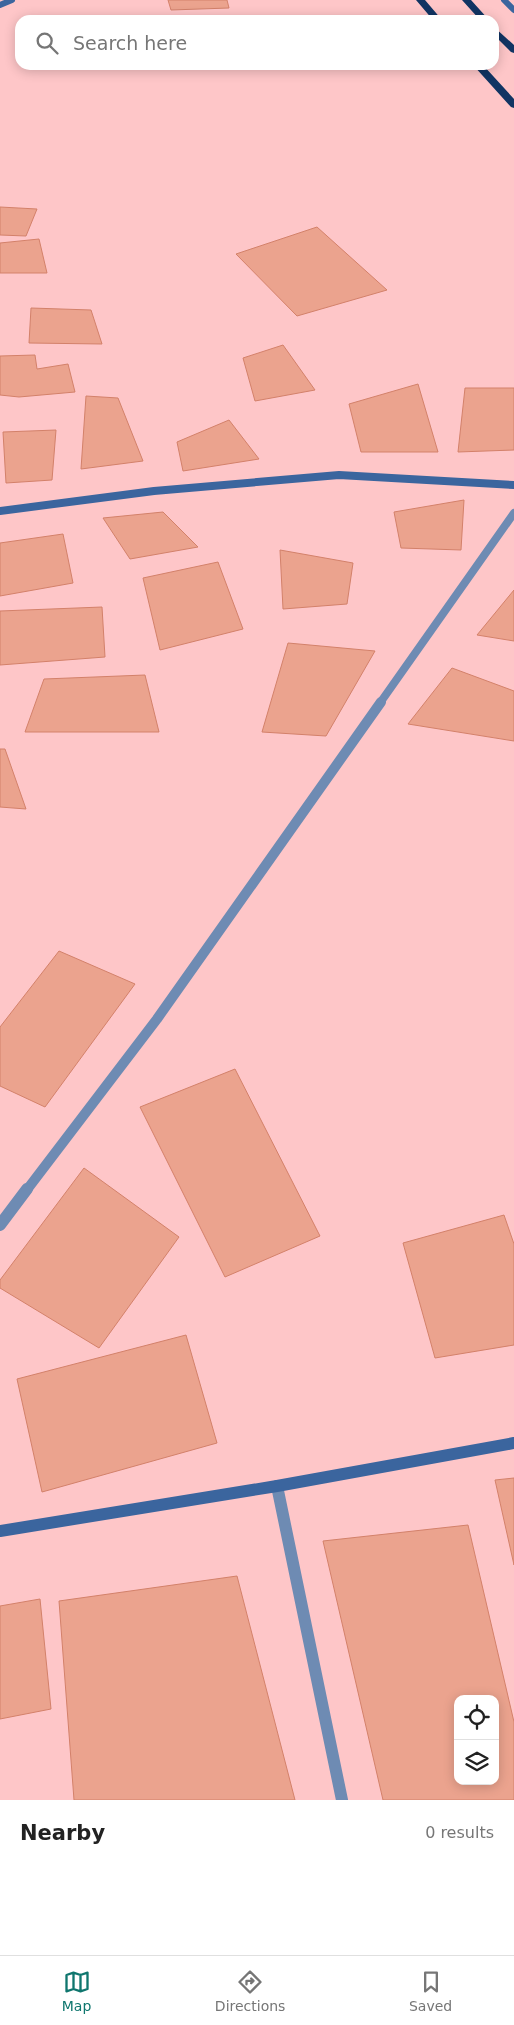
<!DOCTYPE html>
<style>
:root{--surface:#fff;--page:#f2f2f2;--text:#222;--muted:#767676;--line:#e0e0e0;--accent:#0f766e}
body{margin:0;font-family:"DejaVu Sans",sans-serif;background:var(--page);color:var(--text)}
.controls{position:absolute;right:15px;bottom:15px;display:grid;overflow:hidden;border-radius:10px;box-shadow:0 2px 12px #0003}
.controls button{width:45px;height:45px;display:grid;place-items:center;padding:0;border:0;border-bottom:1px solid var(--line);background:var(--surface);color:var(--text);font:25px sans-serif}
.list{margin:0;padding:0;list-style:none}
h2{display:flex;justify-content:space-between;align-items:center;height:65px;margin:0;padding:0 20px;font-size:21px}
h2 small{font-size:16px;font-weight:400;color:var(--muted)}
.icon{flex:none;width:28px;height:28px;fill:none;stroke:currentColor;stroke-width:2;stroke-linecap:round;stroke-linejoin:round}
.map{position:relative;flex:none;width:514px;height:1800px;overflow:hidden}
.search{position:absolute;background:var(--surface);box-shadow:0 2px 12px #0003;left:15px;right:15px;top:15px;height:55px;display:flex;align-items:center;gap:12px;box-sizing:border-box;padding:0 18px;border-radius:15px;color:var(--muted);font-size:19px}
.sheet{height:155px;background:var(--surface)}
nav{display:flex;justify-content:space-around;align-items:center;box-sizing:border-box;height:70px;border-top:1px solid var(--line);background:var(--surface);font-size:14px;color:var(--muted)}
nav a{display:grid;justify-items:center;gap:2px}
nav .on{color:var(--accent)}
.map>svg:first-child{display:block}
</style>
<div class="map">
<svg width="514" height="1800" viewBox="0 0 514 1800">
<rect width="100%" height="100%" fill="#fec6c8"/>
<!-- building -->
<path fill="#eba38e" stroke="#d3816a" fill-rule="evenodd" d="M168 0H227L229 8 171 10Z
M0 207 37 209 26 236 0 235Z
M317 227 387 290 297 316 236 254Z
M39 239 47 273H0V243Z
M31 308 91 310 102 344 29 343Z
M283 345 315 390 255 401 243 358Z
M35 355 37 369 68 364 75 392 19 397 0 395V356Z
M418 384 438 452H361L349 404Z
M465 388H514V450L458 452Z
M86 396 118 398 143 461 81 469Z
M229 420 259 459 183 471 177 442Z
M56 430 52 480 6 483 3 432Z
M464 500 461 550 401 548 394 512Z
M163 512 198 547 130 559 103 518Z
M63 534 73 583 0 596V543Z
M280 550 353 563 347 604 283 609Z
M218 562 243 629 160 650 143 578Z
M514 590V641L477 635Z
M102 607 105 657 0 665V611Z
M288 643 375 651 326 736 262 732Z
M452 668 514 691V741L408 724Z
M145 675 159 732H25L44 679Z
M0 749H5L26 809 0 807Z
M59 951 135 984 45 1107 0 1086V1027Z
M235 1069 320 1236 225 1277 140 1107Z
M84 1168 179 1237 99 1348 0 1288V1280Z
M504 1215 514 1244V1345L435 1358 403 1243Z
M186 1335 217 1443 42 1492 17 1379Z
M514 1478V1565L495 1480Z
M468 1525 514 1722V1800H383L323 1541ZM458 1699H495V1781H458Z
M237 1576 295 1800H74L59 1601Z
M40 1599 51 1709 0 1719V1606Z"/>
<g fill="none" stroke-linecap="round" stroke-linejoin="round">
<!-- street-far2 -->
<path stroke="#6e8bb3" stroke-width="8" d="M380 703 514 513"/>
<!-- street-far1 -->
<path stroke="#6e8bb3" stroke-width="10" d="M26 1191 157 1019 381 702"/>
<!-- street -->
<path stroke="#6e8bb3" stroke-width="12" d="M0 1225 27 1189
M277 1486 342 1800"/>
<!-- secondary-far2 -->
<path stroke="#3b659e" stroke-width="6" d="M504 0 514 10
M0 5 12 0"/>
<!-- secondary-far1 -->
<path stroke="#3b659e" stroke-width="8" d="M0 511 154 491 339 475 514 485"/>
<!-- secondary -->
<path stroke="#3b659e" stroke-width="12" d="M0 1531 277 1486 514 1443"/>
<!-- highway -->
<path fill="#113463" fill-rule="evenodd" d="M416 0H425L442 20H433Z
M462 0H471L489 20H480Z
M494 27 514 45V53L511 52 494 35Z
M473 65H483L514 99V108L511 107Z"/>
</g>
</svg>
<div class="controls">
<button><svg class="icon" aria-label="locate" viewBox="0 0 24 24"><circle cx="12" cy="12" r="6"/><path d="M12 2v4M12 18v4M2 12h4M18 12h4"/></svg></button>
<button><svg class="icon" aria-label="layers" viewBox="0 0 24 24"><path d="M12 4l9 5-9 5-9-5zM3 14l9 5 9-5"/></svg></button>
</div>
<div class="search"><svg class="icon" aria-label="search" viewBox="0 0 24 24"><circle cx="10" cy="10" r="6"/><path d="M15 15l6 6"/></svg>Search here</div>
</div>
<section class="sheet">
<h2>Nearby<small>0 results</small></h2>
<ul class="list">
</ul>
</section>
<nav>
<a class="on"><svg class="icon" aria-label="map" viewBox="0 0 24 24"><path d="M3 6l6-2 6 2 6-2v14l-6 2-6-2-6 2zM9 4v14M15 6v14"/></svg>Map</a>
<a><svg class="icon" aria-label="directions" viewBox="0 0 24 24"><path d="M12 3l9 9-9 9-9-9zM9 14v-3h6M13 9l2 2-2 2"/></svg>Directions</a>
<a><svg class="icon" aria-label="saved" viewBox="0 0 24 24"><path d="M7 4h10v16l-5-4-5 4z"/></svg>Saved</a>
</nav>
